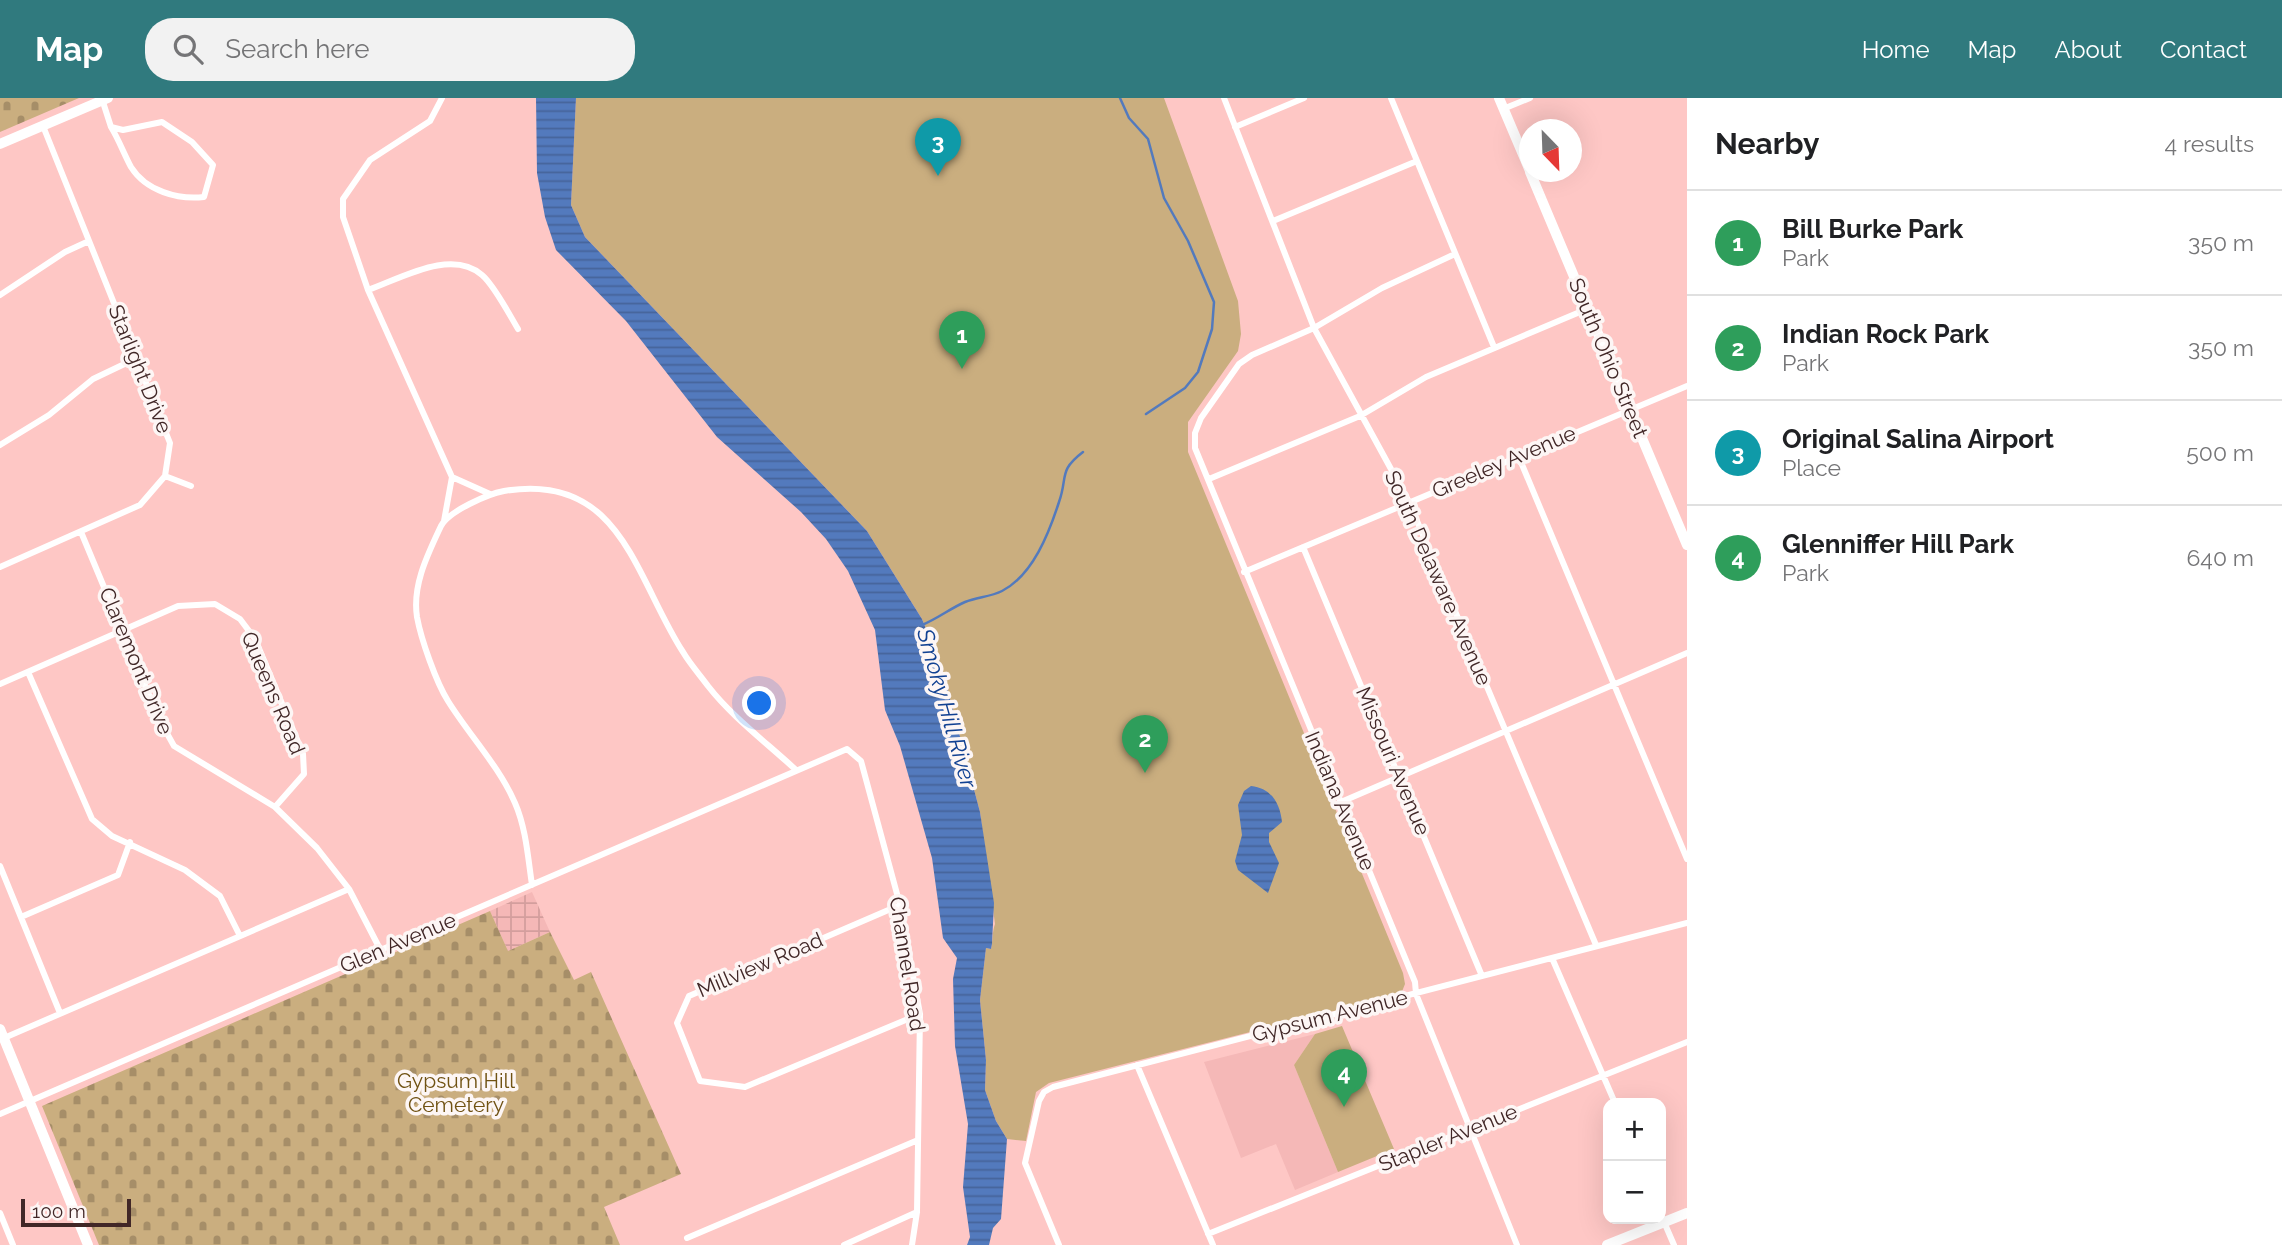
<!DOCTYPE html>
<meta charset="utf-8">
<style>
:root{--surface:#fff;--page:#f2f2f2;--text:#202124;--muted:#757577;--line:#e0e0e0;--accent:#307a7e}
body{margin:0;font-family:Raleway,sans-serif;background:var(--page);color:var(--text)}
.controls{position:absolute;right:21px;bottom:21px;display:grid;overflow:hidden;border-radius:14px;box-shadow:0 7px 28px #0002}
.controls button{width:63px;height:63px;display:grid;place-items:center;padding:0;border:0;border-bottom:2px solid var(--line);background:var(--surface);color:var(--text);font:35px sans-serif}
.compass{position:absolute;left:1519px;top:21px;width:63px;height:63px;border-radius:50%;background:var(--surface);box-shadow:0 7px 28px #0002;rotate:157deg}
.scale{position:absolute;left:21px;bottom:18px;width:110px;box-sizing:border-box;padding-left:7px;border:4px solid #412727;border-top:0;font-size:19px;line-height:24px;white-space:nowrap;color:#412727;-webkit-text-stroke:5px #fdf6f5;paint-order:stroke}
.you{position:absolute;left:760px;top:606px;width:24px;height:24px;margin:-18px;border:5px solid #fff;border-radius:50%;background:#1a73e8;box-shadow:0 0 0 10px #1a73e833}
.badge{display:grid;place-items:center;width:46px;height:46px;border-radius:50%;background:var(--accent);color:#fff;font-size:23px;font-weight:700}
.pin{position:absolute;translate:-50% -58px;filter:drop-shadow(0 2px 4px #0008)}
.pin::after{content:'';position:absolute;top:37px;width:24px;height:21px;background:inherit;clip-path:polygon(0 0,100% 0,50% 100%)}
.list{margin:0;padding:0;list-style:none}
h2{display:flex;justify-content:space-between;align-items:center;height:91px;margin:0;padding:0 28px;font-size:30px}
h2 small{font-size:23px;font-weight:400;color:var(--muted)}
.list li{display:grid;grid-template-columns:46px 1fr auto;gap:21px;align-items:center;box-sizing:border-box;height:105px;padding:0 28px;border-top:2px solid var(--line)}
.list b{display:block;font-size:26px;white-space:nowrap}
.list p{margin:0;font-size:23px;white-space:nowrap;color:var(--muted)}
.list em{font-size:23px;font-style:normal;color:var(--muted)}
.icon{flex:none;width:38px;height:38px;fill:none;stroke:currentColor;stroke-width:2;stroke-linecap:round;stroke-linejoin:round}
.map{position:relative;flex:none;width:1687px;height:1147px;overflow:hidden}
header{display:flex;align-items:center;gap:42px;box-sizing:border-box;height:98px;padding:0 35px;background:var(--accent);color:#fff}
header strong{font-size:33px}
nav{display:flex;gap:38px;margin-inline-start:auto;font-size:24px}
.search{width:490px;height:63px;background:var(--page);display:flex;align-items:center;gap:18px;box-sizing:border-box;padding:0 24px;border-radius:28px;color:var(--muted);font-size:26px}
main{display:flex}
aside{flex:1;background:var(--surface)}
.map>svg:first-child{display:block}
</style>
<header>
<strong>Map</strong>
<div class="search"><svg class="icon" aria-label="search" viewBox="0 0 24 24"><circle cx="10" cy="10" r="6"/><path d="M15 15l6 6"/></svg>Search here</div>
<nav><a>Home</a><a>Map</a><a>About</a><a>Contact</a></nav>
</header>
<main>
<div class="map">
<svg width="1687" height="1147" viewBox="0 0 1687 1147">
<defs>
<pattern id="industrial-grid" width="8" height="8" patternUnits="userSpaceOnUse" patternTransform="scale(1.75)"><rect width="8" height="8" fill="#f5b8b7"/><path d="M0 4h8M4 0v8" fill="none" stroke="#d39e9d"/></pattern>
<pattern id="cemetery-stones" width="16" height="16" patternUnits="userSpaceOnUse" patternTransform="scale(1.75)"><rect width="16" height="16" fill="#caae7f"/><path d="M2 7V4a2 2 0 0 1 4 0v3zM10 15v-3a2 2 0 0 1 4 0v3z" fill="#a68e68"/></pattern>
<pattern id="water-rules" width="6" height="5" patternUnits="userSpaceOnUse" patternTransform="scale(1.75)"><rect width="6" height="5" fill="#537abd"/><path d="M0 2.5h6" fill="none" stroke="#46649a"/></pattern>
</defs>
<rect width="100%" height="100%" fill="#fec7c5"/>
<!-- built -->
<path fill="#f5b8b7" d="M1315 936 1294 967 1338 1074 1295 1092 1276 1046 1241 1060 1204 964Z"/>
<!-- industrial -->
<path fill="url(#industrial-grid)" d="M532 794 550 834 508 853 490 813Z"/>
<!-- cemetery -->
<path fill="url(#cemetery-stones)" d="M0 0H79L0 34Z
M490 813 508 853 550 834 574 882 591 874 681 1076 604 1109 620 1147H99L42 1008Z"/>
<!-- green -->
<path fill="#caae7f" d="M576 0H1164L1238 203 1241 236 1238 253 1188 324V354L1403 875 1405 886 1401 896 1049 985 1036 994 1026 1043 1007 1041 996 1023 985 992 986 962 980 902 986 850 991 851C993 844 992 834 995 826L980 714 941 567 922 521 867 433 585 139 571 107Z
M1342 928 1394 1051 1338 1074 1294 967 1315 936Z"/>
<!-- water -->
<path fill="url(#water-rules)" d="M536 0H576L571 107 585 139 867 433 922 521 941 567 980 714 994 805 992 846 991 851 986 850 980 902 986 962 985 992 996 1023 1007 1041 1001 1121 993 1130 989 1147H967L970 1139 963 1089 968 1026 955 948 953 881 957 860 943 840 932 760 900 648 885 612 875 532 848 473 826 441 801 414 717 339 626 223 556 152 545 119 537 75Z
M1251 688C1271 690 1280 705 1282 724L1269 735V744L1279 765 1268 795 1238 772 1235 763 1242 737 1238 707 1244 693Z"/>
<g fill="none" stroke-linecap="round" stroke-linejoin="round">
<!-- stream -->
<path stroke="#537abd" stroke-width="2.5" d="M1120 0 1129 20 1148 41 1164 100 1188 143 1214 204 1212 231 1198 274 1185 290 1146 316
M922 527C937 521 951 510 965 504 977 499 990 499 1002 493 1033 477 1049 435 1059 404 1068 379 1058 373 1083 354"/>
<!-- street -->
<path stroke="#fff" stroke-width="6" d="M442 0 430 23 370 62 343 101V119L368 192 452 379
M1224 0 1314 230 1409 404 1596 847
M1391 0 1494 249
M102 1 111 29
M1503 11 1530 0
M162 24 192 44 213 67 204 99C178 102 146 93 131 69 124 56 119 42 111 29L123 32Z
M1235 29 1304 0
M1273 123 1417 63
M1455 156 1382 190 1314 230 1252 257 1239 266 1201 320 1195 335V350L1415 884 1416 896 1517 1147
M368 192C400 181 451 150 482 177 494 187 509 216 518 231
M0 197 65 154 89 143
M0 347 49 317 93 281 137 260
M1518 357 1687 761
M165 378 191 388
M1209 381 1360 318 1426 279 1587 211
M444 423 452 379 490 396
M81 434 159 621 174 648 275 709 317 750 349 791 381 853
M1303 449 1482 878
M0 469 140 407 165 378 170 345 43 28
M1244 474 1687 288
M28 574 92 721 112 738 185 772 220 798 240 838
M0 586 178 508 215 506 240 521 255 541 303 656 304 676 275 709
M1341 704 1687 555
M0 768 60 915
M532 787C528 760 526 730 515 705 499 668 469 637 448 603 436 584 421 541 417 519 412 487 428 456 441 428 449 413 488 396 504 393 621 373 635 480 683 554 690 566 700 577 708 588 732 619 767 645 796 672
M900 807 689 898 677 925 700 983 745 989 920 916
M21 819 118 777 130 744
M1552 860 1615 1005
M4 940 349 791
M1137 967 1213 1147
M0 1016 847 651 861 663 900 807 920 916 917 1114 912 1147
M0 1115 13 1147
M1661 1117 1674 1147
M1208 1136 1687 944
M687 1140 918 1042
M844 1147 917 1114
M1059 1147 1025 1065 1039 1003 1044 994 1053 989 1687 825"/>
<!-- secondary -->
<path stroke="#fff" stroke-width="10" d="M1499 0 1530 73
M0 46 108 0
M1530 74 1687 447
M0 931 88 1147
M1607 1147 1687 1115"/>
</g>
<g text-anchor="middle" stroke-width="7" stroke-linejoin="round" paint-order="stroke">
<!-- street labels -->
<g font-size="21" fill="#412727" stroke="#fdf6f5">
<text transform="translate(1608 260) rotate(67)" y="7">South Ohio Street</text>
<text transform="translate(140 271) rotate(68)" y="7">Starlight Drive</text>
<text transform="translate(1504 364) rotate(-23)" y="7">Greeley Avenue</text>
<text transform="translate(1438 480) rotate(66)" y="7">South Delaware Avenue</text>
<text transform="translate(136 563) rotate(67)" y="7">Claremont Drive</text>
<text transform="translate(273 595) rotate(67)" y="7">Queens Road</text>
<text transform="translate(1393 663) rotate(67)" y="7">Missouri Avenue</text>
<text transform="translate(1340 703) rotate(67)" y="7">Indiana Avenue</text>
<text transform="translate(398 845) rotate(-23)" y="7">Glen Avenue</text>
<text transform="translate(907 866) rotate(81)" y="7">Channel Road</text>
<text transform="translate(760 867) rotate(-23)" y="7">Millview Road</text>
<text transform="translate(1330 918) rotate(-14)" y="7">Gypsum Avenue</text>
<text transform="translate(1448 1040) rotate(-22)" y="7">Stapler Avenue</text>
</g>
<!-- park labels -->
<g font-size="21" fill="#705213" stroke="#fdf6f5">
<text x="456" y="990">Gypsum Hill<tspan x="456" dy="24">Cemetery</tspan></text>
</g>
<!-- water labels -->
<g font-size="23" font-style="italic" fill="#114192" stroke="#fdf6f5">
<text transform="translate(947 610) rotate(74)" y="8">Smoky Hill River</text>
</g>
</g>
</svg>
<div class="controls">
<button>+</button>
<button>−</button>
</div>
<svg class="compass" viewBox="-18 -18 36 36"><path d="M0-13l5 13h-10z" fill="#e53935"/><path d="M0 13l5-13h-10z" fill="#757577"/></svg>
<div class="scale">100 m</div>
<div class="you"></div>
<div class="pin badge" style="left:962px;top:271px;background:#2e9e5b">1</div>
<div class="pin badge" style="left:1145px;top:675px;background:#2e9e5b">2</div>
<div class="pin badge" style="left:938px;top:78px;background:#0f9aa8">3</div>
<div class="pin badge" style="left:1344px;top:1009px;background:#2e9e5b">4</div>
</div>
<aside>
<h2>Nearby<small>4 results</small></h2>
<ul class="list">
<li><span class="badge" style="background:#2e9e5b">1</span><div><b>Bill Burke Park</b><p>Park</p></div><em>350 m</em></li>
<li><span class="badge" style="background:#2e9e5b">2</span><div><b>Indian Rock Park</b><p>Park</p></div><em>350 m</em></li>
<li><span class="badge" style="background:#0f9aa8">3</span><div><b>Original Salina Airport</b><p>Place</p></div><em>500 m</em></li>
<li><span class="badge" style="background:#2e9e5b">4</span><div><b>Glenniffer Hill Park</b><p>Park</p></div><em>640 m</em></li>
</ul>
</aside>
</main>
